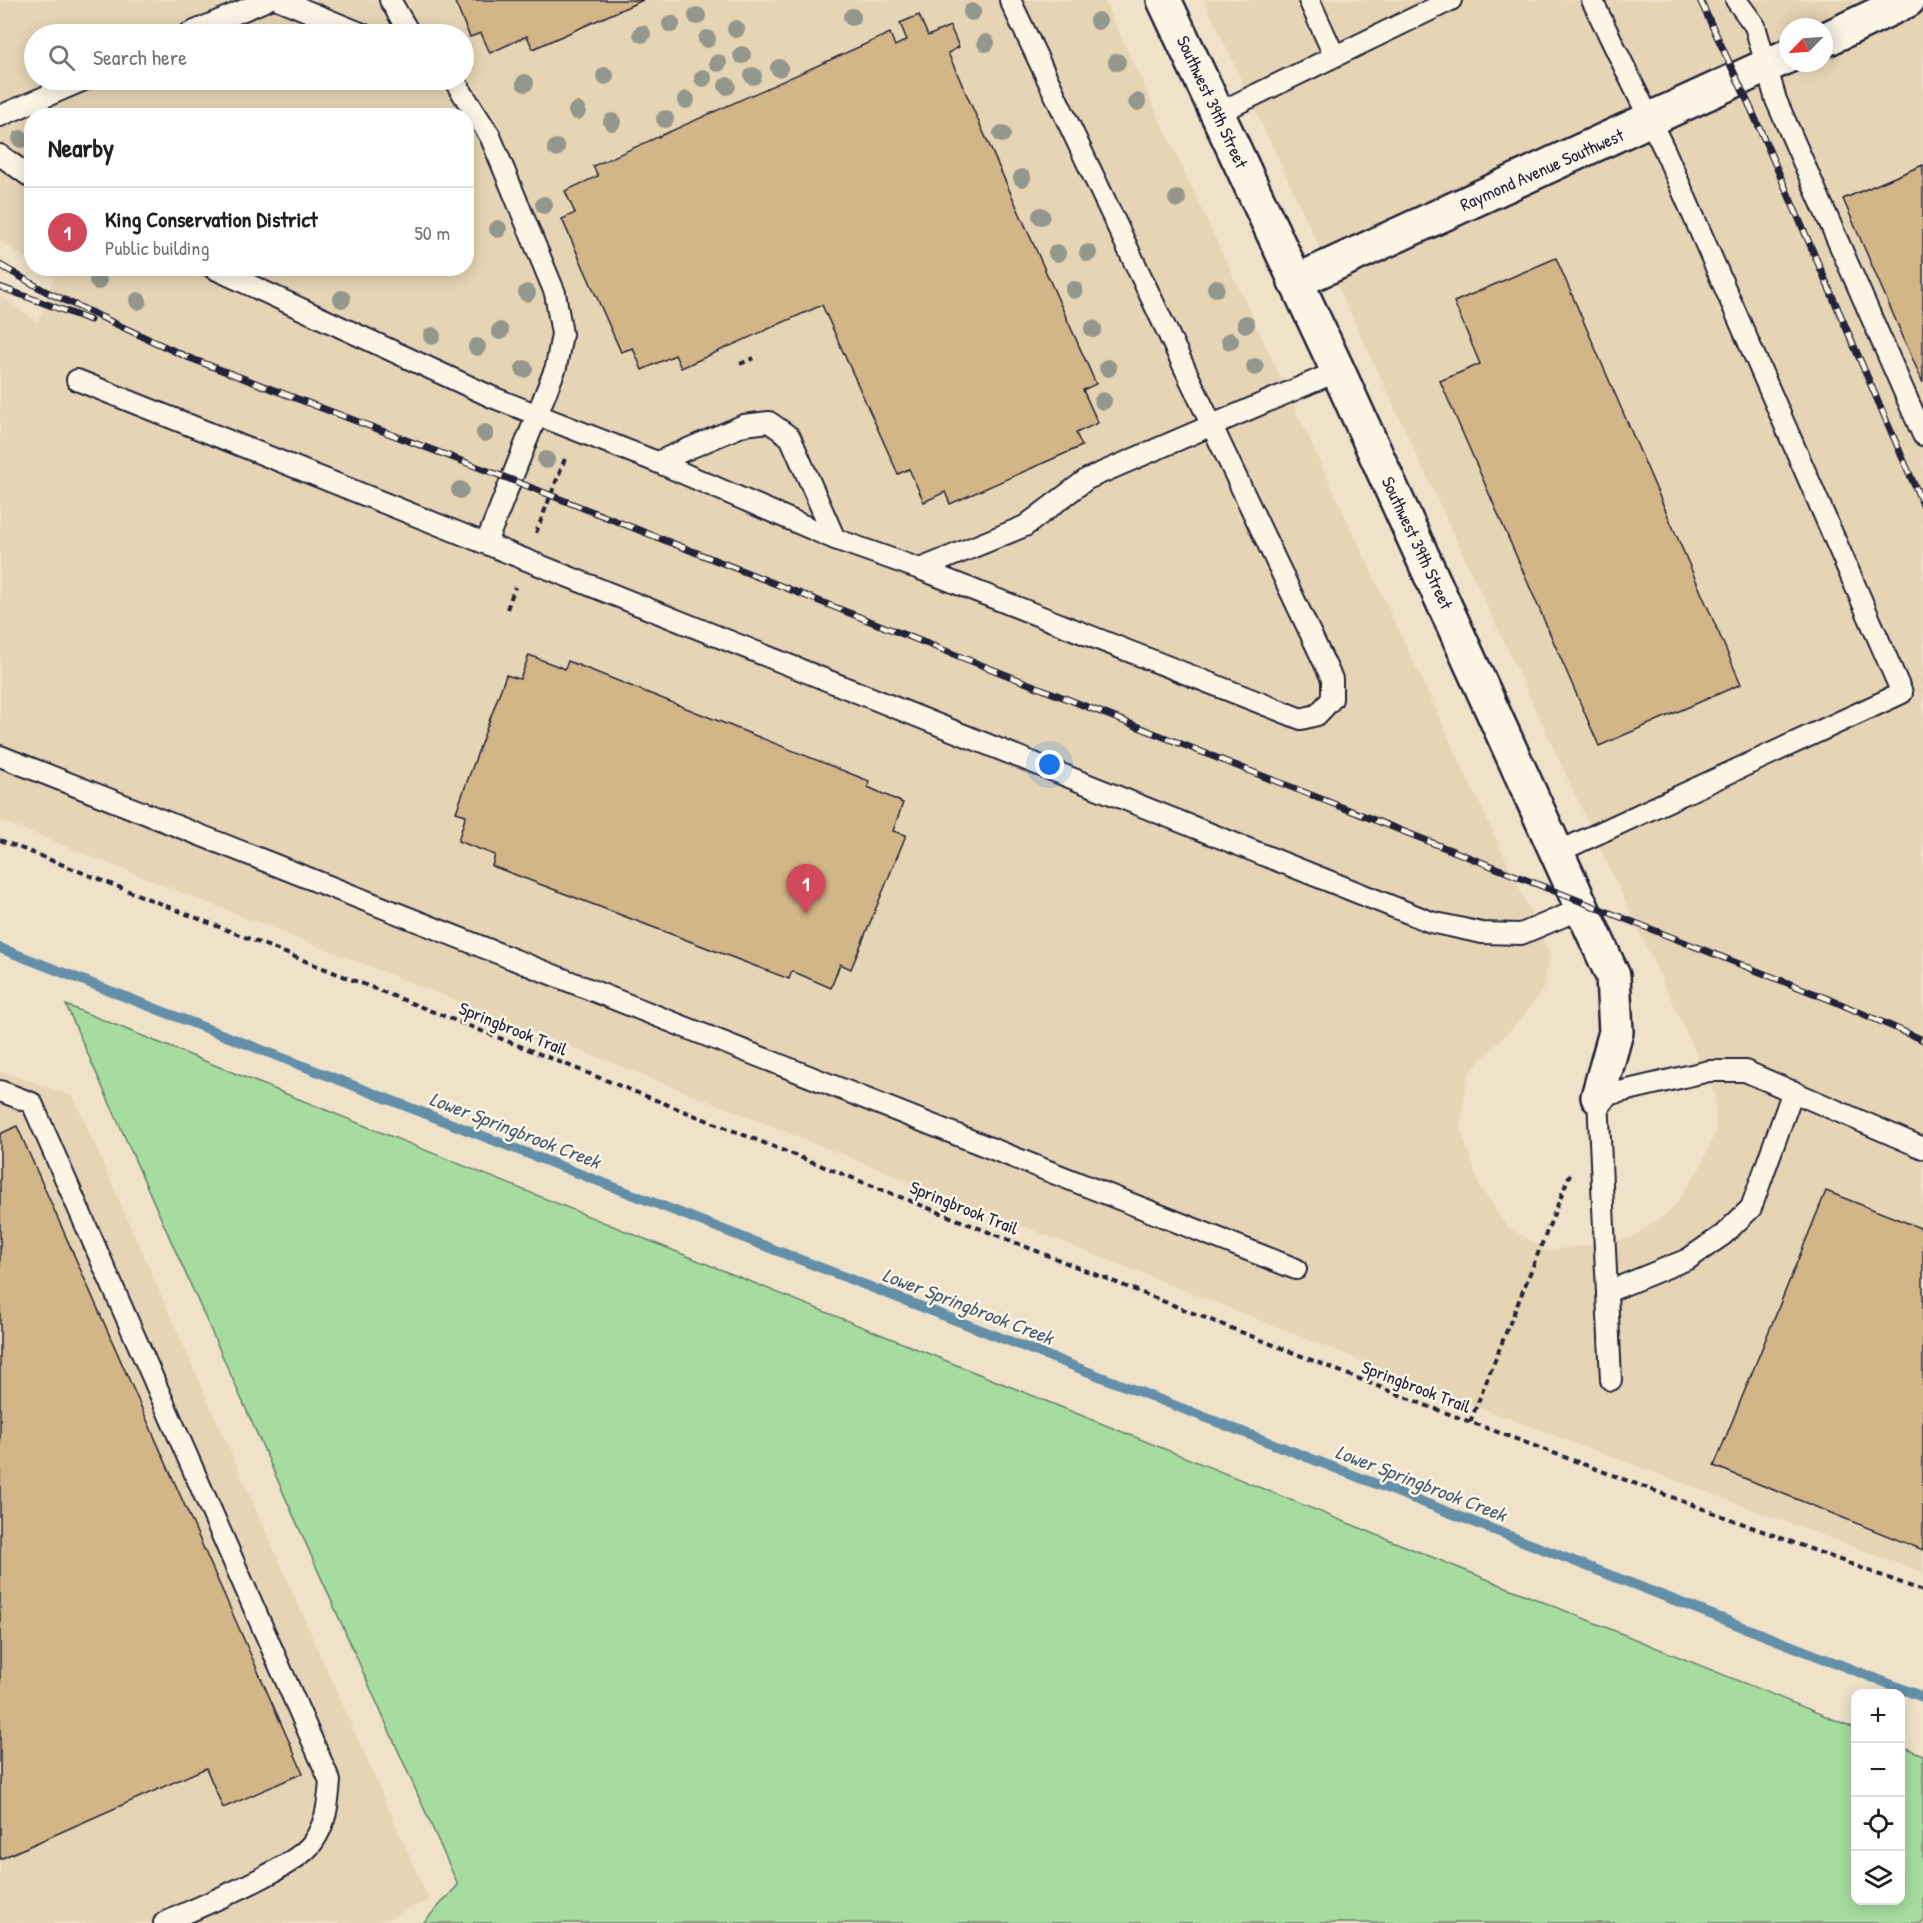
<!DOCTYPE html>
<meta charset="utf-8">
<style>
:root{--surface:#fff;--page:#f6f6f6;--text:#202124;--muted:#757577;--line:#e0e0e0;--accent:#d1495b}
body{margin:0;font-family:"Patrick Hand",sans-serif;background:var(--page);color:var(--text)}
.controls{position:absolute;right:18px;bottom:18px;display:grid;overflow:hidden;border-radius:12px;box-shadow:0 3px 15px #0003}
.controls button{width:54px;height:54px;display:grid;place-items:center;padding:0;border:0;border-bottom:2px solid var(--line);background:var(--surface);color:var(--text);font:30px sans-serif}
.compass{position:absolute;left:1779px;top:18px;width:54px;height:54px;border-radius:50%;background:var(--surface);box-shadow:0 3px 15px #0003;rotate:245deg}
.you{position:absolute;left:1050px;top:765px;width:21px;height:21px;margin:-15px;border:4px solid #fff;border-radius:50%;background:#1a73e8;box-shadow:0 0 0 9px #1a73e833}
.badge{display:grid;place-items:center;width:39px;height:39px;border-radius:50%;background:var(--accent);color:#fff;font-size:20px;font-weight:700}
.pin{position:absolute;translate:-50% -50px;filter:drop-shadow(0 2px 3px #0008)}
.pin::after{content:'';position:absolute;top:32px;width:21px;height:18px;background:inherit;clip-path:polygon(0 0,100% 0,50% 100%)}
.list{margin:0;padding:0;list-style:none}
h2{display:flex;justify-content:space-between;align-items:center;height:78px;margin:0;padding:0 24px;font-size:26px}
h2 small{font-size:20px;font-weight:400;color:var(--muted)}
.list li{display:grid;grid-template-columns:39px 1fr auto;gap:18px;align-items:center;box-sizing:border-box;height:90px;padding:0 24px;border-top:2px solid var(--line)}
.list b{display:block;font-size:22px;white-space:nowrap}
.list p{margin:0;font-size:20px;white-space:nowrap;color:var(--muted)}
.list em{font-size:20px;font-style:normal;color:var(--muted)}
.icon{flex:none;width:33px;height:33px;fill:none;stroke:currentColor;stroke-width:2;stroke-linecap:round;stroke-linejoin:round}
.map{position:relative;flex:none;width:1923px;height:1923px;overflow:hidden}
.search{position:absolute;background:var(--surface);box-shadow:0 3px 15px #0003;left:24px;top:24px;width:450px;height:66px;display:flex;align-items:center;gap:15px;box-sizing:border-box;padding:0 21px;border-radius:33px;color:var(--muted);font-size:22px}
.panel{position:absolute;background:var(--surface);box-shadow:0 3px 15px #0003;left:24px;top:108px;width:450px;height:168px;border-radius:24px}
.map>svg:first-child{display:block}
</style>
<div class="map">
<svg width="1923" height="1923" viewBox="0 0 1923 1923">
<rect width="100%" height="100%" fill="#efe2c9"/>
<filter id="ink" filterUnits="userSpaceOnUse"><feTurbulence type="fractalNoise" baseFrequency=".0167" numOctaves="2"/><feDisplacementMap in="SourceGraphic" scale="12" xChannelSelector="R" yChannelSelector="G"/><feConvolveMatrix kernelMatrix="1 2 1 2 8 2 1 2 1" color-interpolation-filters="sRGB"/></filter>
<g filter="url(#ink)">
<!-- built -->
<path fill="#e6d5b5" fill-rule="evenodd" d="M0 0H1104L1550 954 1544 988 1520 1020 1468 1074 1460 1127 1479 1185 1507 1227 1548 1251 1630 1238 1669 1213 1700 1168 1716 1131 1715 1094 1204 0H1923V1573L1481 1408 0 820V296L38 322 54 278 40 269 466 268V116H32L31 262 0 241ZM1788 27H1824V63H1788ZM34 34H464V80H34Z
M0 1071 73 1096 429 1900 377 1923H0Z"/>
<!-- green -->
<path fill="#a6dc9f" stroke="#647f6d" stroke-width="1.5" d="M66 1005 1855 1728 1856 1900H1900L1901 1746 1923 1755V1923H423L458 1885Z"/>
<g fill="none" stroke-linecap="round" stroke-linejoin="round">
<!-- stream -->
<path stroke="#648fa9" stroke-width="10" d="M0 948 1923 1697"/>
</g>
<!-- building -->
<path fill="#d2b687" stroke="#22223b" stroke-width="1.5" d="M454 0H643L533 49 527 36 490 53 481 33 470 37Z
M919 15 928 36 950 26 959 47 948 53 1096 384 1083 390 1098 423 1076 433 1082 446 950 504 945 492 924 502 909 469 898 474 822 305 681 368 675 355 642 370 633 348 621 352 562 219 575 213 565 191 598 176 593 166 890 33 895 46 907 40 900 23Z
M1923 165V383L1843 199Z
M1556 258 1741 684 1599 746 1440 381 1480 364 1454 302Z
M529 655 565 669 568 661 869 781 868 787 903 803 893 831 906 835 851 969 840 964 831 988 792 971 789 979 492 866 495 855 458 841 466 815 456 812 506 675 520 679Z
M17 1126 303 1773 223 1808 206 1768 0 1859V1134Z
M1826 1191 1923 1229V1550L1714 1466Z"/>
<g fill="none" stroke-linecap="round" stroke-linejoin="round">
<defs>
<path id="lane" d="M280 0 363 34
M390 0 410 34
M1309 0 1334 55
M1736 0 1755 26 1776 100 1923 435
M188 34 267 0
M454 80 490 136 555 293 562 334 556 367 486 543
M1218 113 1451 0
M0 116 84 80
M0 155 32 178
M213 268 492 397 657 462 835 539 920 569 1301 719 1317 715 1332 699V679L1010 0
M77 380 1431 922 1482 933 1521 934 1583 908
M657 462 744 425 769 422 790 437 835 539
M920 569 1025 526 1087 479 1338 371
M0 756 1296 1269
M1558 852 1902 693 1665 151 1592 0
M0 1091 32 1103 330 1781C328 1803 327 1822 313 1842 295 1869 197 1907 164 1923
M1607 1292 1688 1259 1723 1235 1751 1208 1793 1091
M1611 1380 1598 1097 1709 1071H1745L1923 1148"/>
<path id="street" d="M1164 0 1338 371 1613 976 1616 1032 1598 1097
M1824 40 1908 0
M1295 282 1788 56"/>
</defs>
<!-- lane casing -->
<use href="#lane" stroke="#22223b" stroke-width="24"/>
<!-- street casing -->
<use href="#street" stroke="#22223b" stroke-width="38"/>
<!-- path -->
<path stroke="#22223b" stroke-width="4" stroke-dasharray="6 4.5" stroke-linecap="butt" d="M740 364 754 358
M536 533 566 456
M507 609 515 587
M0 840 1425 1405 1923 1591
M1470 1422 1570 1174"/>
<!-- lane -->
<use href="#lane" stroke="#fcf5e5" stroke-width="20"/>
<!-- street -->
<use href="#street" stroke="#fcf5e5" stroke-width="33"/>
<defs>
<path id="rail" d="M1700 0 1752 111 1923 505
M0 265 45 291 187 357 512 480 1836 1002 1923 1040
M0 287 90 320"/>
</defs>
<!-- rail casing -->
<use href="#rail" stroke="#22223b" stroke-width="7"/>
<!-- rail -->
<use href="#rail" stroke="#fcf5e5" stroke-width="4.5" stroke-dasharray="14" stroke-linecap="butt"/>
</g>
<!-- trees -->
<g fill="#94978b">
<circle cx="972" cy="12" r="9"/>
<circle cx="697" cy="16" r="9"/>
<circle cx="852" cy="17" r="9"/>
<circle cx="1098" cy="21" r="9"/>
<circle cx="671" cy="24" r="9"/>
<circle cx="736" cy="29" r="9"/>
<circle cx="642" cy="34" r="9"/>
<circle cx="707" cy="39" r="9"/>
<circle cx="986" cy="43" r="9"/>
<circle cx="742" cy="55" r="9"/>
<circle cx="1117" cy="62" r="9"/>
<circle cx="718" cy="63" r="9"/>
<circle cx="779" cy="68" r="9"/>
<circle cx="605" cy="76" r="9"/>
<circle cx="753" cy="76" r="9"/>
<circle cx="703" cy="78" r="9"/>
<circle cx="525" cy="83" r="9"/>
<circle cx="727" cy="86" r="9"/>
<circle cx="686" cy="100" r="9"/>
<circle cx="1137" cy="102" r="9"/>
<circle cx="577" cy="111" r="9"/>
<circle cx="665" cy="119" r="9"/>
<circle cx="612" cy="122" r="9"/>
<circle cx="1002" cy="134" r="9"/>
<circle cx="21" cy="139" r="9"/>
<circle cx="556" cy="148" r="9"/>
<circle cx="1022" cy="178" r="9"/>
<circle cx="1177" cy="199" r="9"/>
<circle cx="544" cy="205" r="9"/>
<circle cx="1041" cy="216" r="9"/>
<circle cx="498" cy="229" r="9"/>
<circle cx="1057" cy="253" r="9"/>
<circle cx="1088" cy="253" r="9"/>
<circle cx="98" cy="281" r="9"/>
<circle cx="1216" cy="288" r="9"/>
<circle cx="1074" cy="290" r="9"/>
<circle cx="527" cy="293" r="9"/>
<circle cx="342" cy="299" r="9"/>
<circle cx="138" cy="301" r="9"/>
<circle cx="1246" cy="324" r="9"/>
<circle cx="1093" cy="329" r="9"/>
<circle cx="500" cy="331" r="9"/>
<circle cx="432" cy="336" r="9"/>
<circle cx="1230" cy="341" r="9"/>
<circle cx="477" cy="347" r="9"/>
<circle cx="1255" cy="367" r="9"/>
<circle cx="1108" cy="368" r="9"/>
<circle cx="524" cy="369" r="9"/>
<circle cx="1103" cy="401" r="9"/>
<circle cx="485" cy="433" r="9"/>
<circle cx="546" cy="460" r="9"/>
<circle cx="460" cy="490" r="9"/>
</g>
</g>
<g text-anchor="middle" stroke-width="5" stroke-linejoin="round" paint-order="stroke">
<!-- street labels -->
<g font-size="18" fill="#22223b" stroke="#fcf5e5">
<text transform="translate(1212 102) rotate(65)" y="6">Southwest 39th Street</text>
<text transform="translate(1542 170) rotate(-24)" y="6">Raymond Avenue Southwest</text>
<text transform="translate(1417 543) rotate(65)" y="6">Southwest 39th Street</text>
<text transform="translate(513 1029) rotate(22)" y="6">Springbrook Trail</text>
<text transform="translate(964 1208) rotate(22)" y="6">Springbrook Trail</text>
<text transform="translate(1416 1387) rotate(21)" y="6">Springbrook Trail</text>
</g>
<!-- water labels -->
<g font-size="20" font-style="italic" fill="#435972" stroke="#fcf5e5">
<text transform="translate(515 1130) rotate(21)" y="7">Lower Springbrook Creek</text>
<text transform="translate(968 1306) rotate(21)" y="7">Lower Springbrook Creek</text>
<text transform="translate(1421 1483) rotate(21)" y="7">Lower Springbrook Creek</text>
</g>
</g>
</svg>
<div class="controls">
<button>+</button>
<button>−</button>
<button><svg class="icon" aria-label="locate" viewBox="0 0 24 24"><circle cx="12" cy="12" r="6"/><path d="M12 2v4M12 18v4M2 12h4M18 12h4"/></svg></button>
<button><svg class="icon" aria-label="layers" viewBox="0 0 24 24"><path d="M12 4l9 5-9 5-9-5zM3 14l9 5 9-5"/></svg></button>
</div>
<svg class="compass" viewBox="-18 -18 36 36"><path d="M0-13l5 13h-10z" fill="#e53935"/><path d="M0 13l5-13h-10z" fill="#757577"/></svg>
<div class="you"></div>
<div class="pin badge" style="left:806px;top:914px">1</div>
<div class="search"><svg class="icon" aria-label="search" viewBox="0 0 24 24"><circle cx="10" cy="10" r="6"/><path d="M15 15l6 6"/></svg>Search here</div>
<section class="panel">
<h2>Nearby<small></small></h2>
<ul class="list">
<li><span class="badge">1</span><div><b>King Conservation District</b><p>Public building</p></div><em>50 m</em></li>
</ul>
</section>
</div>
